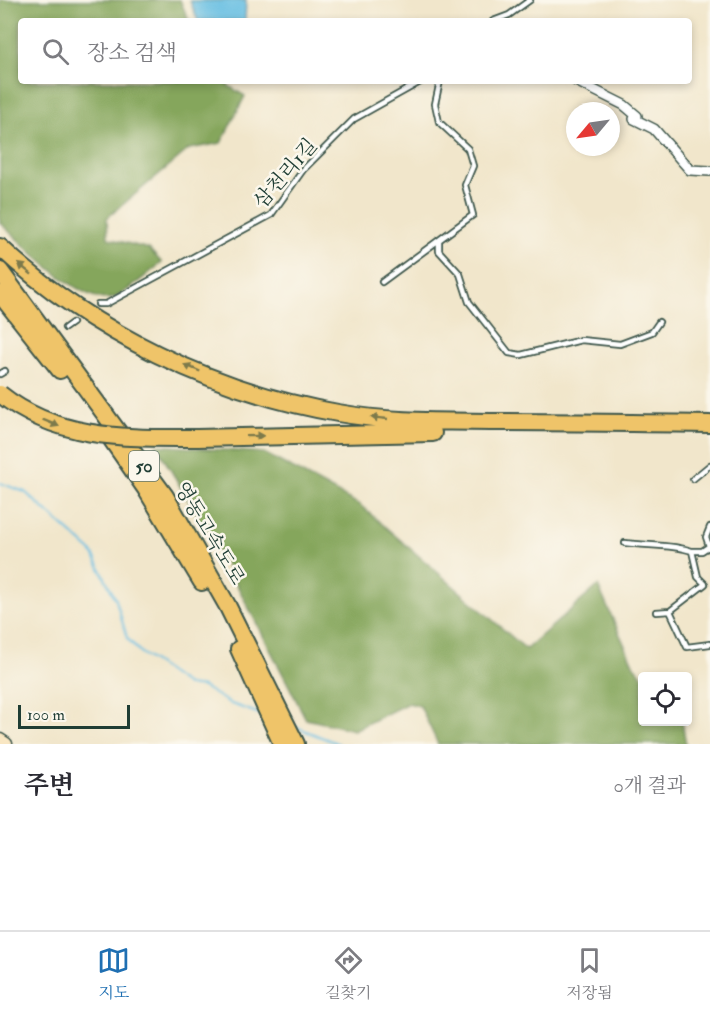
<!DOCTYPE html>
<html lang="ko">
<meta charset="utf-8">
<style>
:root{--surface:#fff;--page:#f7f7f7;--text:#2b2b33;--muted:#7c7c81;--line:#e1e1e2;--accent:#1f6fb2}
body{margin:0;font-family:"IM FELL Double Pica","Noto Serif KR",serif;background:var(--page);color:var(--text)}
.controls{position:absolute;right:18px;bottom:18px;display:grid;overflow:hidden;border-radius:6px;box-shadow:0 3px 9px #0003}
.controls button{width:54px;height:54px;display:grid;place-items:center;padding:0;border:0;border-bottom:2px solid var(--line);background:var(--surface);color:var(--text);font:30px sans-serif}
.compass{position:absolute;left:566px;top:102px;width:54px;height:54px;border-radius:50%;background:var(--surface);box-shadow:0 3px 9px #0003;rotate:241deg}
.scale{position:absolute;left:18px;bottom:15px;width:112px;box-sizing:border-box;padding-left:6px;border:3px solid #1f3d34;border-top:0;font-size:16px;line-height:21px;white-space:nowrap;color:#1f3d34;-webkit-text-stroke:4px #fbf7ec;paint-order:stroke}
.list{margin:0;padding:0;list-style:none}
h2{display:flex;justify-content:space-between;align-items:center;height:78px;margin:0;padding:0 24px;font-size:26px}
h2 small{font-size:20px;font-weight:400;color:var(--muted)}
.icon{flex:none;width:33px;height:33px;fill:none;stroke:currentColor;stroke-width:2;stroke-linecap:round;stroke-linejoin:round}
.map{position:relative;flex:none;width:710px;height:744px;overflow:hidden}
.search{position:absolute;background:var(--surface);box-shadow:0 3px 9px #0003;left:18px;right:18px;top:18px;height:66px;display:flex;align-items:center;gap:15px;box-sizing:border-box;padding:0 21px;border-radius:6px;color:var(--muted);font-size:22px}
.sheet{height:186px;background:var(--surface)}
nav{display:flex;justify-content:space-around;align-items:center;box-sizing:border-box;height:84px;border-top:2px solid var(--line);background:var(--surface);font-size:16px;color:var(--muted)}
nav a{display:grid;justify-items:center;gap:3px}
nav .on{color:var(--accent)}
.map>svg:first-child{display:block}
</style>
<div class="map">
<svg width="710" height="744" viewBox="0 0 710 744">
<rect width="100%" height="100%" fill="#fbf7ec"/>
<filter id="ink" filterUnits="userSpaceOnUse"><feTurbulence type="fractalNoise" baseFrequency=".0167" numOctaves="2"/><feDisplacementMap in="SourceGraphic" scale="12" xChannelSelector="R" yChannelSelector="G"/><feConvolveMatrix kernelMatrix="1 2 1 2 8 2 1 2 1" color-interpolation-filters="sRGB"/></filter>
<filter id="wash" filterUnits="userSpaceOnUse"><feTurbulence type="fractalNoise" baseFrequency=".008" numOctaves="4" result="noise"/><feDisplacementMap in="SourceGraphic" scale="24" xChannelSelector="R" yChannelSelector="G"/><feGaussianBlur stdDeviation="1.35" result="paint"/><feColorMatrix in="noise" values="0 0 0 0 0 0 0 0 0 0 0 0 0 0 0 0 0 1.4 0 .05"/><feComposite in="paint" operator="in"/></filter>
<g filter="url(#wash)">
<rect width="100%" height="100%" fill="#f1e6cb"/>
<!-- forest -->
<path fill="#85a65b" stroke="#527248" stroke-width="1.5" d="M0 0H180L189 21H21V81H228L227 85 245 96 221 143 189 149 107 218 108 238 149 249 162 263C149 272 127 293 113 298 83 307 21 242 0 223Z
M156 445 264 453 360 505 526 649 598 586 634 666 643 676 642 722H682L686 744H438L420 706 408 703 354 730 306 719 228 568Z"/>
<!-- water -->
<path fill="#64bde2" stroke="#427d8b" stroke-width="1.5" d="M246 0 245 21H198L190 1Z"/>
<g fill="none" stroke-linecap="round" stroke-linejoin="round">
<!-- stream -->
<path stroke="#64bde2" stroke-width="2" d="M0 483 25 492 92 552 116 600 127 638 141 653 187 685 203 687 231 704 260 714
M296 727 339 744"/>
</g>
</g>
<g filter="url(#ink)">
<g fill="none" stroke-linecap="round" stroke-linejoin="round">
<defs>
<path id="lane" d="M493 21 509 15 530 0
M440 81 435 104 439 122 468 149 473 166 465 185 473 215 439 240V251L460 274 469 302 509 353 521 355 581 340 620 344 652 332 659 322
M382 282 439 240
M98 304H106L271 215 303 170 354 119 422 81
M65 328 72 323
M0 374 5 371
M693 479 710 465
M710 527 706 537 710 549
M625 543C647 546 672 544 692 551
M670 611 687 647 710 644
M656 612 670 611 705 584 698 577 692 551H702L708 547"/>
<path id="street" d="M576 81 624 105 637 116 634 119 654 129 690 170 710 171"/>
<path id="secondary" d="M0 740 6 744"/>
<path id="highway" d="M0 247C91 332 215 392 338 413 394 423 449 421 505 422 574 422 642 423 710 424
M0 271 165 496 227 605 296 744
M0 294 60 370
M110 437 146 489 202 582
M197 438 433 433
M239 649 282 744"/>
</defs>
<!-- lane casing -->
<use href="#lane" stroke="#3e564b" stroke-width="8"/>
<!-- street casing -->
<use href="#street" stroke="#3e564b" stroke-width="12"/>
<!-- secondary casing -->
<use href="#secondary" stroke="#3e564b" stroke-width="15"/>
<!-- highway casing -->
<use href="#highway" stroke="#3e564b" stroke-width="20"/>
<!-- lane -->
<use href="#lane" stroke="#fff" stroke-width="4.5"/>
<!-- street -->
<use href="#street" stroke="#fff" stroke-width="9"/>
<!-- secondary -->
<use href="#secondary" stroke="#f9e7c3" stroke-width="12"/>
<!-- highway -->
<use href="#highway" stroke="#efc469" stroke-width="16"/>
<defs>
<path id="highway-bridge" d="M0 394C58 440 126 438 197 438"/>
</defs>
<!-- highway-bridge casing -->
<use href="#highway-bridge" stroke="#3e564b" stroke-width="20" stroke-linecap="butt"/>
<!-- highway-bridge -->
<use href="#highway-bridge" stroke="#efc469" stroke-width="16"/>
</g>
<!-- one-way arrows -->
<defs><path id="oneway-solid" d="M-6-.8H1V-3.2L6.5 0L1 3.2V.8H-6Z" transform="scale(1.5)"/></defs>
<g fill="#7d7a4c">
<use href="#oneway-solid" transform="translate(25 269) rotate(-141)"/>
<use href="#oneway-solid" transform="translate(192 368) rotate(-157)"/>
<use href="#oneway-solid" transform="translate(379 418) rotate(-174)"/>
<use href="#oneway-solid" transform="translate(51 423) rotate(22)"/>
<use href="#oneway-solid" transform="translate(255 436) rotate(-1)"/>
</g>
</g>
<g text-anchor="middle" stroke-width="5" stroke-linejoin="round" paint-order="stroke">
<!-- shield labels -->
<rect fill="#fbf7ec" stroke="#61756b" stroke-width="1.5" x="129" y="451" width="30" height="30" rx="4.5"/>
<g font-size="18" font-weight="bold" fill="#1f3d34">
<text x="144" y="472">50</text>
</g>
<!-- street labels -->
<g font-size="20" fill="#1f3d34" stroke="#fbf7ec">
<text transform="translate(285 173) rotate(-49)" y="7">삼천리1길</text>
<text transform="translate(210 533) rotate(59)" y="7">영동고속도로</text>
</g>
</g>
</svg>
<div class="controls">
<button><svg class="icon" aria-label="locate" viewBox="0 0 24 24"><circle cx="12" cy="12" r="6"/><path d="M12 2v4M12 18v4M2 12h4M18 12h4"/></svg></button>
</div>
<svg class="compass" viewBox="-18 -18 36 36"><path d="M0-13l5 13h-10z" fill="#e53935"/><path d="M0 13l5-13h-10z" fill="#7c7c81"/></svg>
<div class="scale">100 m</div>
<div class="search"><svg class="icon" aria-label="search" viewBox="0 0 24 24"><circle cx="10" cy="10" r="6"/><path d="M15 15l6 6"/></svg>장소 검색</div>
</div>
<section class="sheet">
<h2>주변<small>0개 결과</small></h2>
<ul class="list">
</ul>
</section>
<nav>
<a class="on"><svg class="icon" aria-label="map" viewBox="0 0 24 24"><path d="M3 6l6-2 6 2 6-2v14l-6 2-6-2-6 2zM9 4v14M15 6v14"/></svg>지도</a>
<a><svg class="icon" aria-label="directions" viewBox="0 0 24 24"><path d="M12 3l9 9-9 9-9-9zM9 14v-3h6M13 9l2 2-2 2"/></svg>길찾기</a>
<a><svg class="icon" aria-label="saved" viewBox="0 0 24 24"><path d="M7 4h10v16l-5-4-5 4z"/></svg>저장됨</a>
</nav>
